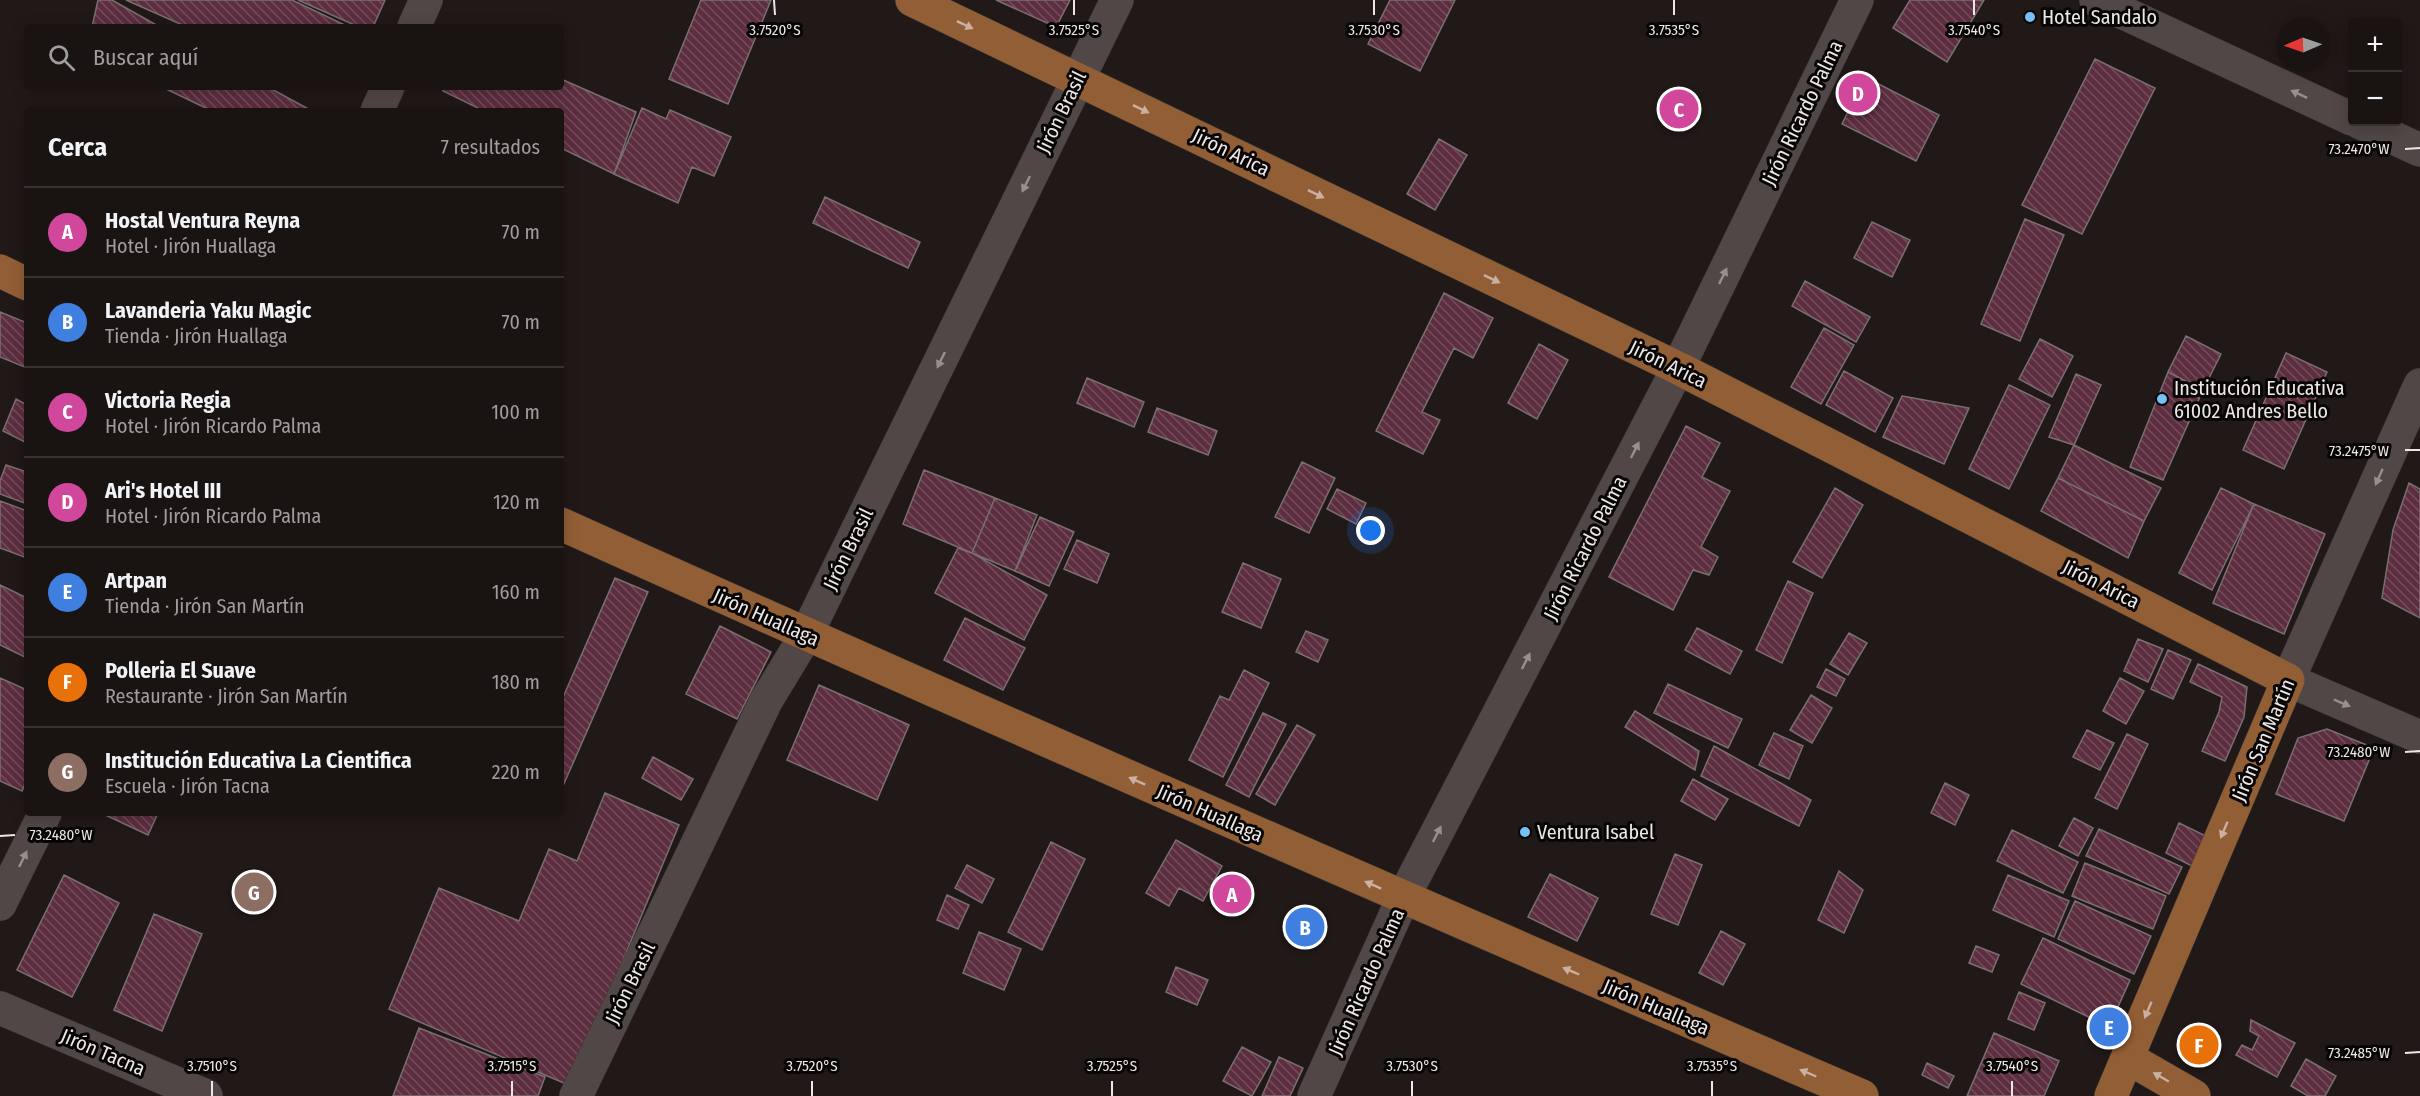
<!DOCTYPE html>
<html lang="es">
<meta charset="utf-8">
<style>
:root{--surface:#191312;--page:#262020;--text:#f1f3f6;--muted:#9f9e9f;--line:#373232;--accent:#0f766e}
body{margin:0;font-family:"Fira Sans Condensed",sans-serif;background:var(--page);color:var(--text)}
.controls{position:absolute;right:18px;top:18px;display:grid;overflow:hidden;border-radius:6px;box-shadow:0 3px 15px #0003}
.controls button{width:54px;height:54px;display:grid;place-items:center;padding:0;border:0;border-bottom:2px solid var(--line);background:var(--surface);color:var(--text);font:30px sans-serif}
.compass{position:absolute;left:2276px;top:18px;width:54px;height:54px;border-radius:50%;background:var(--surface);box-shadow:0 3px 15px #0003;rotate:268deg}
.you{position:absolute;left:1371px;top:531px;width:21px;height:21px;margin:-15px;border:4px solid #fff;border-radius:50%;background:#1a73e8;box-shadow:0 0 0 9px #1a73e833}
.badge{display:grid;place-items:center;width:39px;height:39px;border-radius:50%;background:var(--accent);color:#fff;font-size:20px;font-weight:700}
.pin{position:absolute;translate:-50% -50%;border:3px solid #fff;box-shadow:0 2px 6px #0006}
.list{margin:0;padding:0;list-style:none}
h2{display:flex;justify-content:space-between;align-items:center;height:78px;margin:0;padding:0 24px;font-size:26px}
h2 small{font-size:20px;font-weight:400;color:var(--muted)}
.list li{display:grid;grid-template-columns:39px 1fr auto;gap:18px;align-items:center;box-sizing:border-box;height:90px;padding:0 24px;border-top:2px solid var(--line)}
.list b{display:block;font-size:22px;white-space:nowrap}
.list p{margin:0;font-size:20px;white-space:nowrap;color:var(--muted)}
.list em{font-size:20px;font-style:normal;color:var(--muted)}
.icon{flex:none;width:33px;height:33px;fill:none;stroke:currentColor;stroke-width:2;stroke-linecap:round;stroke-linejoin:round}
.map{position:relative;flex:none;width:2420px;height:1096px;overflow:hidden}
.search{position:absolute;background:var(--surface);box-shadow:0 3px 15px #0003;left:24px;top:24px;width:540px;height:66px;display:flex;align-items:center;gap:15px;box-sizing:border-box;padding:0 21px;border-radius:6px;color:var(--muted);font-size:22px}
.panel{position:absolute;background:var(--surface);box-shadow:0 3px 15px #0003;left:24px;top:108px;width:540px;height:708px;border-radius:6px}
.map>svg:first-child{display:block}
</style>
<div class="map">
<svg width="2420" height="1096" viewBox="0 0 2420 1096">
<defs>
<pattern id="building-back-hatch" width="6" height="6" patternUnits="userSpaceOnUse" patternTransform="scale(1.5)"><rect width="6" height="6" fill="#5c2e3f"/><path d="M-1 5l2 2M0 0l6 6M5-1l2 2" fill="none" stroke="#744c5b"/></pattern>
</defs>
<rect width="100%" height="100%" fill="#211918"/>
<!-- building -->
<path fill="url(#building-back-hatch)" stroke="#796f72" stroke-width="1.5" d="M98 0H112L160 27H92Z
M126 0H292L349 27H187Z
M298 0H385L373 27H359Z
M701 0H771L728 104 669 79Z
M996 0H1070L1056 27Z
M1390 0H1455L1420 71 1368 44Z
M1910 0H1984L1947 62 1893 28Z
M2095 59 2155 88 2082 234 2022 205Z
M1865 77 1939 115 1916 161 1842 124Z
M561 79 636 112 614 174 561 148V111H484L443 91 445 87H561Z
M162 87H268L312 111H212Z
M642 108 666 119 670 110 731 137 714 176 692 167 678 203 614 174Z
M1439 139 1467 155 1435 210 1407 194Z
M825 197 920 242 908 268 813 223Z
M2025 219 2064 235 2020 341 1981 324Z
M1872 222 1910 240 1892 277 1854 258Z
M1805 281 1870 317 1856 342 1792 306Z
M1444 293 1493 318 1473 358 1454 348 1422 412 1440 420 1423 454 1376 431Z
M0 312 27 323V368L0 357Z
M1824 328 1854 345 1821 404 1791 387Z
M2186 336 2221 354 2203 390 2168 372Z
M2040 339 2073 356 2052 397 2019 379Z
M1539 344 1568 360 1537 419 1508 403Z
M2286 353 2327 372 2284 469 2243 450Z
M1844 371 1893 398 1875 432 1826 405Z
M2168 372 2203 390 2163 480 2130 467Z
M2076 374 2101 385 2074 445 2049 437Z
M1087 378 1144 402 1134 427 1077 403Z
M2009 385 2050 405 2009 489 1969 469Z
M1902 396 1969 408 1944 464 1883 437Z
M16 399 27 405V443L3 431Z
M1157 408 1217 431 1208 455 1148 432Z
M1686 426 1720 443 1702 477 1730 491 1701 547 1718 557 1709 575 1693 570 1673 610 1609 577Z
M2074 445 2161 488 2144 521 2058 478Z
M1302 462 1335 478 1309 533 1275 517Z
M6 465 27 472V504L0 494V481Z
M924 470 995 498 972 553 903 524Z
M2058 478 2144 521 2128 558 2041 511Z
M2409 483 2420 489V618L2382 598 2393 530Z
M1835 488 1863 505 1822 578 1793 562Z
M2221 488 2254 504 2212 590 2179 573Z
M1337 489 1366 503 1356 524 1327 509Z
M995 498 1037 515 1015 571 972 553Z
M0 501 27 511V558L0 548Z
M2254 504 2325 534 2284 634 2213 603Z
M1040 517 1074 532 1049 586 1015 571Z
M1077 540 1109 554 1097 583 1064 569Z
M958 548 972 553 1047 595 1024 640 935 593Z
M1243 563 1281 579 1261 628 1222 612Z
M615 578 648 592 563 786 561 785V702Z
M1788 581 1813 593 1782 663 1756 650Z
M0 585 27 598V658L0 645Z
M965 618 1025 648 1003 690 944 660Z
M720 626 771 652 737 719 686 694Z
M1697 628 1742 651 1730 674 1685 650Z
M1306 631 1328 640 1318 662 1296 652Z
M1849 633 1867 643 1848 675 1830 664Z
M2138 639 2163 649 2148 682 2124 671Z
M2168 650 2191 660 2173 699 2151 689Z
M2198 664 2247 687 2244 717 2225 761 2202 751 2219 712 2222 697 2190 682Z
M1826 669 1845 679 1836 696 1817 687Z
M1244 670 1269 683 1223 777 1189 760 1220 696 1229 700Z
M0 678 27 690V779L22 791 0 781Z
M2120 678 2144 691 2126 724 2103 711Z
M1668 684 1742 719 1728 748 1654 713Z
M819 685 909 725 877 800 787 760Z
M1811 695 1832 708 1812 743 1790 730Z
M1635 711 1699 751 1695 770 1625 727Z
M1263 713 1286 724 1249 797 1226 785Z
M1297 725 1315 735 1275 805 1256 794Z
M2327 729 2374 748 2344 821 2276 794 2298 738Z
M2087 730 2114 743 2100 770 2073 757Z
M1774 733 1803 746 1789 779 1759 765Z
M2127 734 2148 744 2117 809 2095 798Z
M1714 746 1811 800 1799 826 1701 776Z
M653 757 693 779 681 800 642 778Z
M1693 779 1728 799 1715 820 1681 801Z
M1945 783 1969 795 1955 825 1931 813Z
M605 793 679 825 571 1086 389 1009 439 888 519 921 549 849 577 861Z
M101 813H158L148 835Z
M2074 818 2093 828 2078 856 2059 846Z
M2179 823 2208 837 2194 867 2166 853Z
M2099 829 2182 867 2169 894 2086 856Z
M2012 830 2078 862 2063 893 1997 861Z
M1176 840 1222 866 1203 901 1179 888 1169 906 1146 893Z
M1051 842 1085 859 1042 950 1008 932Z
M1675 854 1702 865 1678 925 1651 914Z
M2085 863 2166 896 2153 929 2072 896Z
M967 865 994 879 982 903 955 888Z
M1839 871 1863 890 1844 933 1818 920Z
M1550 874 1598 898 1577 941 1528 917Z
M64 875 119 903 72 997 17 970Z
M2008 875 2069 901 2054 937 1993 910Z
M947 895 969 905 958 929 937 920Z
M2075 901 2151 936 2134 974 2058 939Z
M154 914 202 934 162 1031 114 1010Z
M1721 931 1745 944 1723 985 1699 973Z
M979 932 1021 949 1004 990 963 973Z
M2043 938 2130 980 2109 1027 2021 984Z
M1976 946 1999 955 1992 972 1969 963Z
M1176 967 1208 980 1197 1005 1166 992Z
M2019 992 2045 1003 2034 1030 2008 1019Z
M2251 1020 2295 1043 2277 1077 2236 1055 2242 1045 2252 1050 2259 1036 2250 1031Z
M419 1028 545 1077 538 1096H393Z
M1994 1033 2059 1061 2044 1096H1967Z
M1242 1047 1271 1062 1252 1096 1223 1081Z
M1279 1057 1303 1068 1290 1096H1262Z
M2306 1059 2336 1076 2325 1096H2308L2291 1086Z
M1927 1063 1954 1076 1948 1088 1922 1075Z"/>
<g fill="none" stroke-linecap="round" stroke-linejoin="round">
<defs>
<path id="minor" d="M2096 0 2352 119
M414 27 426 0
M377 111 388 87
M2359 122 2420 150
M2420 385 2288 680 2420 737
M0 904 45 813
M0 1008 206 1096
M576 1096 766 701 806 635 1117 0
M1314 1096 1403 898 1678 368 1857 0"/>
<path id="major" d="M912 0 1678 368 2288 680 2111 1096
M0 271 27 284
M561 524C993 719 1427 908 1862 1096
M2128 1058 2194 1096"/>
</defs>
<!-- minor casing -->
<use href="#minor" stroke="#3c3736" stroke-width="34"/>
<!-- major casing -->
<use href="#major" stroke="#3c3736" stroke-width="34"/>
<!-- minor -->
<use href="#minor" stroke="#514746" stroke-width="33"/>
<!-- major -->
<use href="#major" stroke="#925e35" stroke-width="33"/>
</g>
<!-- one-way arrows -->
<defs><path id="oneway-solid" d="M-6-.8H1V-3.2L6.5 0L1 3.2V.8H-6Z" transform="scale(1.5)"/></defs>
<g fill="#c9b0a0">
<use href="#oneway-solid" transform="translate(965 25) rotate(25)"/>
<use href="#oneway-solid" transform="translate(1141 109) rotate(26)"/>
<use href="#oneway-solid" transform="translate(1316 194) rotate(26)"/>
<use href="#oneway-solid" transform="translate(1492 279) rotate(26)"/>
<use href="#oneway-solid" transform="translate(1137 781) rotate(-156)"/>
<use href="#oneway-solid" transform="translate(2224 830) rotate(113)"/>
<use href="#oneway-solid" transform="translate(1373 885) rotate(-156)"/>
<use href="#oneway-solid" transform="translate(1571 971) rotate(-157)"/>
<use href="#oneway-solid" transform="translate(2148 1010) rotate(113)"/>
<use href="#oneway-solid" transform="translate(1808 1073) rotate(-157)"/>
<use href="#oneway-solid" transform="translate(2161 1077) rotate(-150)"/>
</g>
<g fill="#988f8e">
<use href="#oneway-solid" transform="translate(2299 94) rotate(-155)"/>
<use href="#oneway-solid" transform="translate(1026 184) rotate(116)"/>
<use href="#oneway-solid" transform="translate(1723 276) rotate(-64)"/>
<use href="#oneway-solid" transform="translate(941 360) rotate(116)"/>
<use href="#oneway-solid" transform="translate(1635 450) rotate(-63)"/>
<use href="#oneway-solid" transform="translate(2379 477) rotate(114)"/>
<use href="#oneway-solid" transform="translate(1526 661) rotate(-63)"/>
<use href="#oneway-solid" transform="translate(2342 703) rotate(23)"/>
<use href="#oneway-solid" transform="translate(1437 834) rotate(-63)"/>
<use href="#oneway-solid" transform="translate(23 859) rotate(-64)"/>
</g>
<!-- ticks -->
<path fill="none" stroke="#eee7e7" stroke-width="2" d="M774 0 775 15M1074 0V15M1374 0V15M1674 0V15M1974 0V15M2405 149 2420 148M2405 450H2420M2405 752 2420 751M0 836 15 835M2405 1053 2420 1052M212 1081V1096M512 1081V1096M812 1081V1096M1112 1081V1096M1412 1081V1096M1712 1081V1096M2012 1081V1096"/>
<!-- markers -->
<g fill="#75c0f6" stroke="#080505" stroke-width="2">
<circle cx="2030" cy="17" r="6"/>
<circle cx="2162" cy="399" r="6"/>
<circle cx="1525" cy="832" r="6"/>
</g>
<g text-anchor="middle" stroke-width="6" stroke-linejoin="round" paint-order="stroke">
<!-- poi labels -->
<g font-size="20" fill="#eee7e7" stroke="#080505" text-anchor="start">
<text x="2042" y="24">Hotel Sandalo</text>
<text x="2174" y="395">Institución Educativa<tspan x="2174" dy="23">61002 Andres Bello</tspan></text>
<text x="1537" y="839">Ventura Isabel</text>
</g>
<!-- street labels -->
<g font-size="20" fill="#eee7e7" stroke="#080505">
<text transform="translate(1061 112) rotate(-64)" y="7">Jirón Brasil</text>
<text transform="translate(1802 113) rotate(-64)" y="7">Jirón Ricardo Palma</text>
<text transform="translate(1231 152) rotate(26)" y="7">Jirón Arica</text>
<text transform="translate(1668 364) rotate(26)" y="7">Jirón Arica</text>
<text transform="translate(1585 548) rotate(-63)" y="7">Jirón Ricardo Palma</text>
<text transform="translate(848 549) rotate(-64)" y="7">Jirón Brasil</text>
<text transform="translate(2101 584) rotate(27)" y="7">Jirón Arica</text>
<text transform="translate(766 617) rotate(24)" y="7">Jirón Huallaga</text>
<text transform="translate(2263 740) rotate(-67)" y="7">Jirón San Martín</text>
<text transform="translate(1210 813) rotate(24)" y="7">Jirón Huallaga</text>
<text transform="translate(1366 982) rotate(-66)" y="7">Jirón Ricardo Palma</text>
<text transform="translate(630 983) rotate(-64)" y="7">Jirón Brasil</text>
<text transform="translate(1656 1007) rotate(23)" y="7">Jirón Huallaga</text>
<text transform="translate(103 1052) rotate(23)" y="7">Jirón Tacna</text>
</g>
</g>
<g font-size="15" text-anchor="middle" fill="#eee7e7" stroke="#080505" stroke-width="6" stroke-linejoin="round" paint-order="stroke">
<text x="775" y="35">3.7520°S</text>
<text x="1074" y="35">3.7525°S</text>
<text x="1374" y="35">3.7530°S</text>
<text x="1674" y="35">3.7535°S</text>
<text x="1974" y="35">3.7540°S</text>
<text x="2359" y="154">73.2470°W</text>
<text x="2359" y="456">73.2475°W</text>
<text x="2359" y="757">73.2480°W</text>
<text x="61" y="840">73.2480°W</text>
<text x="2359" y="1058">73.2485°W</text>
<text x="212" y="1071">3.7510°S</text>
<text x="512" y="1071">3.7515°S</text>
<text x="812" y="1071">3.7520°S</text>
<text x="1112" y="1071">3.7525°S</text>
<text x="1412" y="1071">3.7530°S</text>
<text x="1712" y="1071">3.7535°S</text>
<text x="2012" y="1071">3.7540°S</text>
</g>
</svg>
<div class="controls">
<button>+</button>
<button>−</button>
</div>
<svg class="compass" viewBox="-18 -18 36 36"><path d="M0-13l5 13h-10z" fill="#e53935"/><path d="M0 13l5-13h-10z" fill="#9f9e9f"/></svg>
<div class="you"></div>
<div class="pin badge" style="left:1232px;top:894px;background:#d1479c">A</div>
<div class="pin badge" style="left:1305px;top:927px;background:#3f7fe0">B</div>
<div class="pin badge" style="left:1679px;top:109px;background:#d1479c">C</div>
<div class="pin badge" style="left:1858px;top:93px;background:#d1479c">D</div>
<div class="pin badge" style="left:2109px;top:1027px;background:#3f7fe0">E</div>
<div class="pin badge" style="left:2199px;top:1045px;background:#e8710a">F</div>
<div class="pin badge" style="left:254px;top:892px;background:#8d6e63">G</div>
<div class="search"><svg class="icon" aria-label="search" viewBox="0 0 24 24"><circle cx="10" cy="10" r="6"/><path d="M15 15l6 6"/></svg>Buscar aquí</div>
<section class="panel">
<h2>Cerca<small>7 resultados</small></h2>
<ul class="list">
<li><span class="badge" style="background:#d1479c">A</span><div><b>Hostal Ventura Reyna</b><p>Hotel · Jirón Huallaga</p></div><em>70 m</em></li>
<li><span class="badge" style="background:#3f7fe0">B</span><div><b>Lavanderia Yaku Magic</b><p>Tienda · Jirón Huallaga</p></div><em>70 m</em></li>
<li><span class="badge" style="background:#d1479c">C</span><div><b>Victoria Regia</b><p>Hotel · Jirón Ricardo Palma</p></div><em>100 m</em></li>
<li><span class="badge" style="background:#d1479c">D</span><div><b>Ari's Hotel III</b><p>Hotel · Jirón Ricardo Palma</p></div><em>120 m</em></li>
<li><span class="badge" style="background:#3f7fe0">E</span><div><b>Artpan</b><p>Tienda · Jirón San Martín</p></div><em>160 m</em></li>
<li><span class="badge" style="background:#e8710a">F</span><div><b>Polleria El Suave</b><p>Restaurante · Jirón San Martín</p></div><em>180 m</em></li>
<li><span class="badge" style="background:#8d6e63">G</span><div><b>Institución Educativa La Cientifica</b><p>Escuela · Jirón Tacna</p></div><em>220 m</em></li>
</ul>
</section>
</div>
